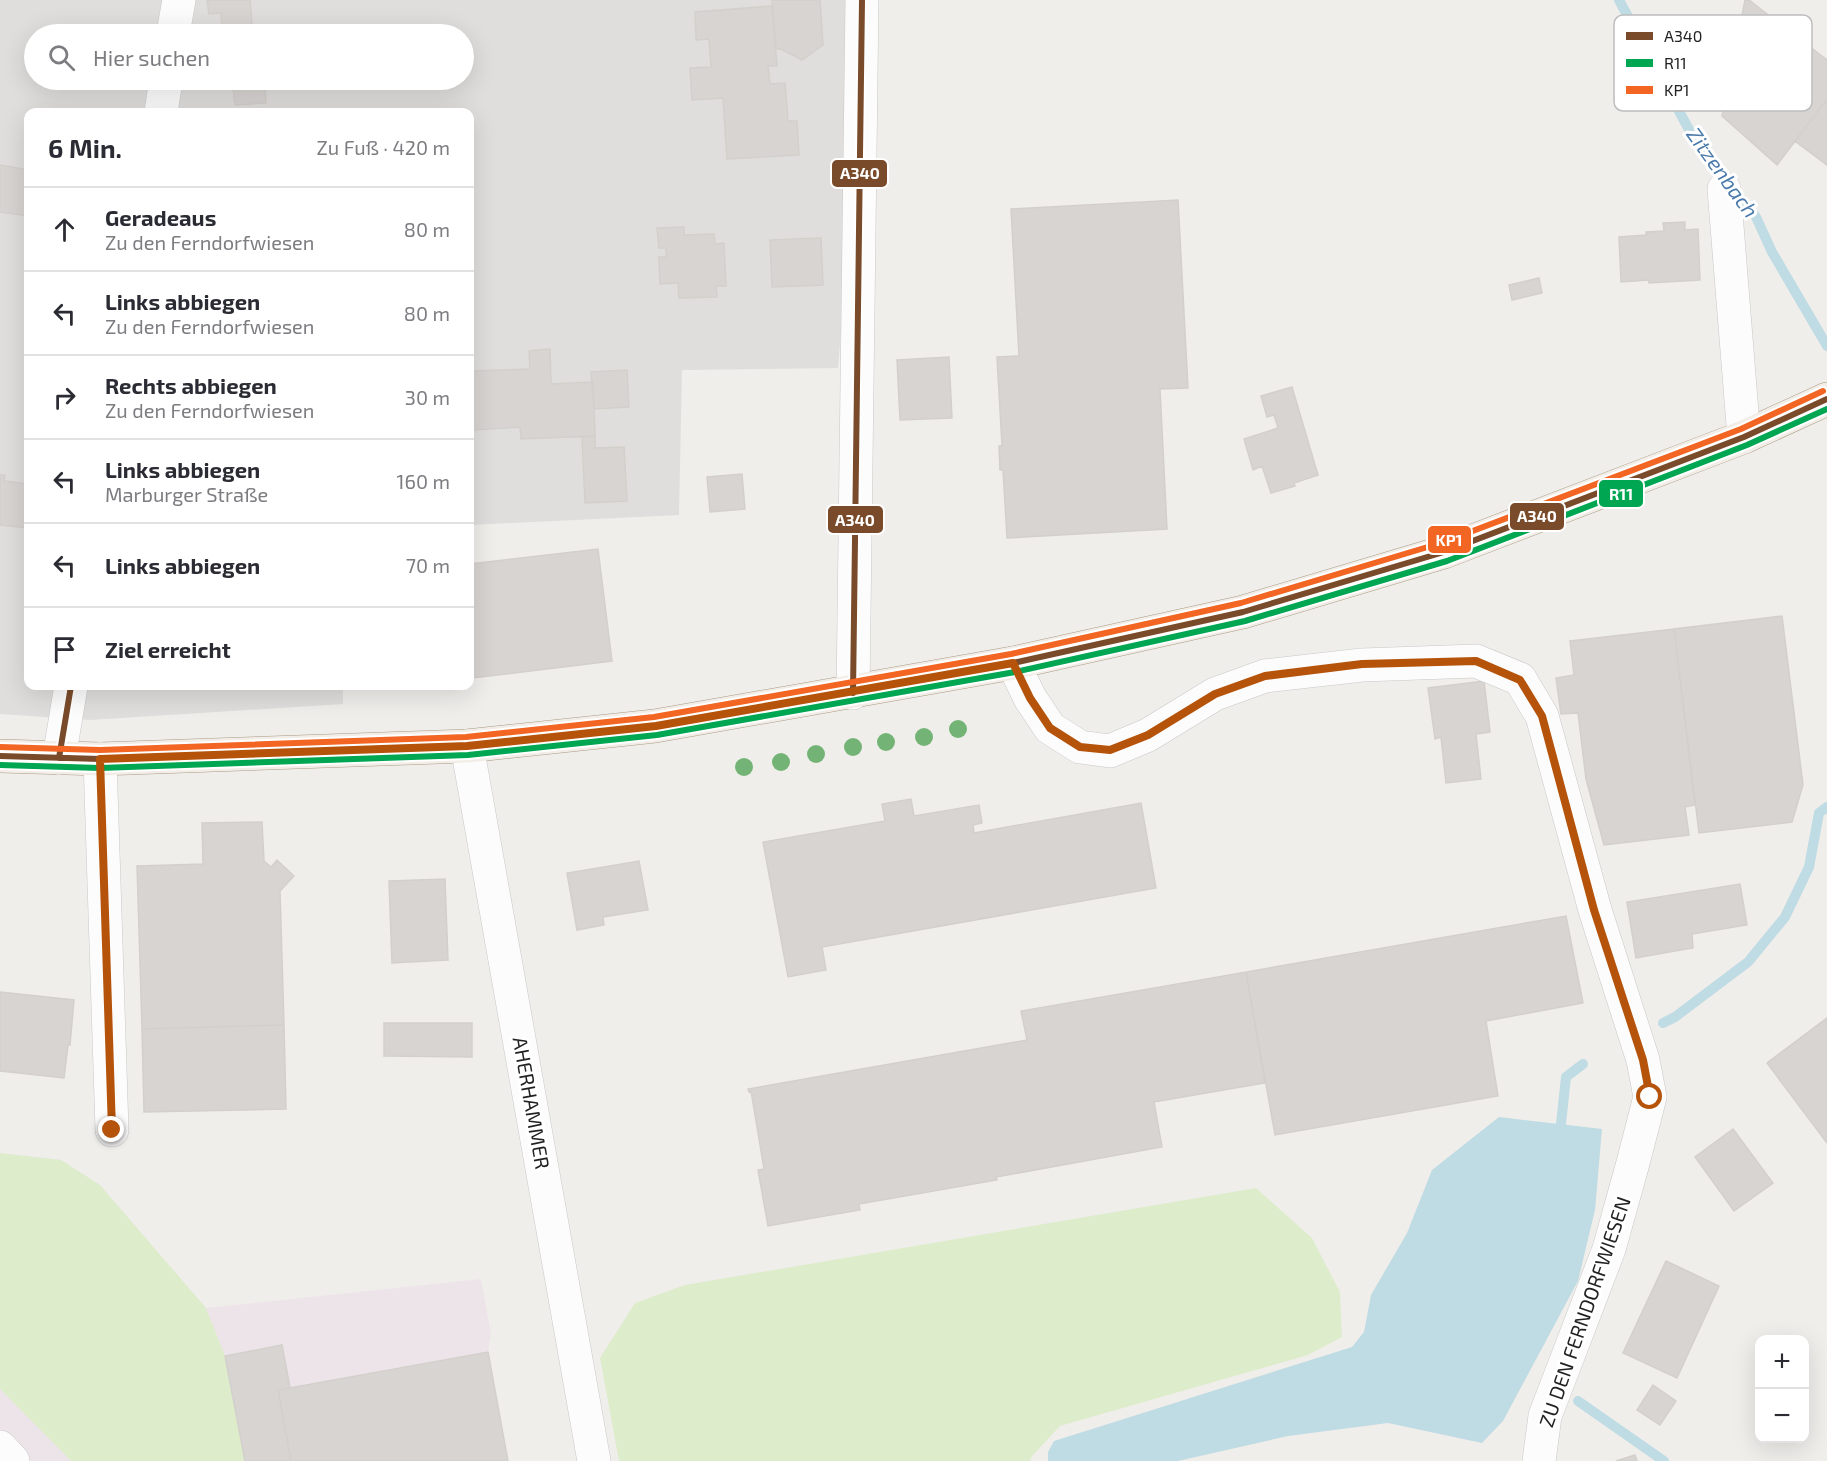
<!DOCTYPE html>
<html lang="de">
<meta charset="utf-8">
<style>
:root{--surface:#fff;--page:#f7f7f7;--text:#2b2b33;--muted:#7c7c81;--line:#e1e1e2}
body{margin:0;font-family:"Exo 2",sans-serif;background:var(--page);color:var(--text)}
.controls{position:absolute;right:18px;bottom:18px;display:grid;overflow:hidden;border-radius:12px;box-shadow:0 6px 24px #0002}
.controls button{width:54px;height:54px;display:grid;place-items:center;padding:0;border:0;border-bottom:2px solid var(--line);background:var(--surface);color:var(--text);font:30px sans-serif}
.stop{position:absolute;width:18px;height:18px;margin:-14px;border:4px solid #b45309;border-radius:50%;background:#fff}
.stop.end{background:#b45309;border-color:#fff;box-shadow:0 2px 6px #0008}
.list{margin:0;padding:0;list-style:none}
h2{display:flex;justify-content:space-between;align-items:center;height:78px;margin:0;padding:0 24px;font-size:26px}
h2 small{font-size:20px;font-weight:400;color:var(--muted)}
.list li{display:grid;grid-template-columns:39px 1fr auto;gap:18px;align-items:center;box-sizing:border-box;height:84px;padding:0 24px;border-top:2px solid var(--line)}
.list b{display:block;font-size:22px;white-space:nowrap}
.list p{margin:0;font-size:20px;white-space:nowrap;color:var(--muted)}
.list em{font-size:20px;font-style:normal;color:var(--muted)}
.icon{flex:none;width:33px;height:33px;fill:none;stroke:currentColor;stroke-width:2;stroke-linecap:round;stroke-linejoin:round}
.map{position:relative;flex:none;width:1827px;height:1461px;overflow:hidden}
.search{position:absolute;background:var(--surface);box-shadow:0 6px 24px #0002;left:24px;top:24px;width:450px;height:66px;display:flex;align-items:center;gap:15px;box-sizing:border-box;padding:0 21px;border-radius:33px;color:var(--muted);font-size:22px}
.panel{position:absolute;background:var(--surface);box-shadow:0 6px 24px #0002;left:24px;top:108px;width:450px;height:582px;border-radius:12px}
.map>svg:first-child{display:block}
</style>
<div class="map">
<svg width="1827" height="1461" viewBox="0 0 1827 1461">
<rect width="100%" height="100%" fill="#f0eeeb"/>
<!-- residential -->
<path fill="#dfdedc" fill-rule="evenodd" d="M0 0H867L838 368 682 370 679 515 470 525V112H28V686H343V704L90 720 0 714ZM34 34H464V80H34Z"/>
<!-- industrial -->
<path fill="#ede4e9" d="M0 1153 61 1160 100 1185 206 1308 481 1279 491 1334 488 1352 506 1461H0Z"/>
<!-- grass -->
<path fill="#ddeccb" d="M0 1153 61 1160 100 1185 206 1308 225 1356 245 1461H71L0 1389Z
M1256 1188 1312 1238 1340 1292 1342 1337 1308 1355 1060 1426 1032 1456 1030 1461H619L600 1358 635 1303 685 1285Z"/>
<!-- water -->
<path fill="#bfdbe3" d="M1499 1117 1602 1129 1595 1210 1578 1281 1503 1421 1482 1443 1388 1423 1288 1436 1178 1461H1048V1452L1054 1441 1352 1347 1364 1332 1371 1295 1407 1233 1432 1170Z"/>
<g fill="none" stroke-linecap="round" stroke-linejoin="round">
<!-- stream -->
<path stroke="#bfdbe3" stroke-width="10" d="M1619 0 1693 137 1756 217 1772 252 1827 346
M1663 1023 1675 1017 1748 962 1785 917 1809 867 1819 813 1827 807
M1561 1124 1566 1077 1583 1064
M1578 1401 1664 1461"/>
</g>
<!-- building -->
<path fill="#d7d4d2" stroke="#d3d0cc" stroke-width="1.5" d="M207 0H250L252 26 222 29 221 13 209 14Z
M772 0H820L823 45 802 60 781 49H776Z
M1745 0H1749L1827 60V99L1777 165 1722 116Z
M772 6 777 66H768L770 84 785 83 788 121H797L799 155 727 159 723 98 692 100 690 68 711 67 709 39 696 40 695 12Z
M232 80H287V83L233 88Z
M265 85 266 103 235 105 233 88Z
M1827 99V165L1795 141Z
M0 165 28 170V216L0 212Z
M1178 200 1188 388 1160 389 1167 529 1007 538 1003 470H1000L999 446H1002L997 357 1019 356 1011 209Z
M1685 222V230L1698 229 1700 280 1649 283V280L1621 282 1619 237 1646 235V232L1664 231 1663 223Z
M684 227V235L714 234 715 244 724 243 726 286H716L717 297 679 298 678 283 660 284 659 257H666V248H659L657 228Z
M821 238 823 285 772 287 770 240Z
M1539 278 1542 293 1512 300 1509 285Z
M550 349 551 384 593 382 595 436 521 439 520 427 473 430 471 371 530 369 529 351Z
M949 357 952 418 900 420 897 360Z
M627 370 629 407 594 409 591 372Z
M1292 387 1318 475 1294 483 1295 486 1271 493 1262 466 1253 470 1244 439 1278 428 1274 415 1267 417 1261 396Z
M595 436V448L624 447 627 501 585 503 582 437Z
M742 474 745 509 710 512 707 477Z
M0 475H5L4 481 28 484V528L0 525Z
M598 549 612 661 473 678 470 653V564Z
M1782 616 1803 785 1792 822 1699 833 1674 629Z
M1674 629 1695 805 1685 807 1689 835 1604 845 1586 779 1578 713 1561 714 1556 678 1574 675 1570 641Z
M1484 681 1490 732 1476 734 1481 779 1446 783 1441 737 1435 739 1428 688Z
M911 799 914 816 979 805 982 823 973 825 974 833 1141 803 1156 888 822 947 826 970 788 977 763 842 885 821 882 804Z
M262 822 264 861 271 867 277 860 294 876 280 891 284 1025 142 1029 137 866 203 864 202 823Z
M639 861 648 910 603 917 604 925 577 930 567 873Z
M445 879 448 960 392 963 389 881Z
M1740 884 1747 925 1692 934 1693 948 1636 958 1627 902Z
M1566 916 1583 1003 1486 1021 1498 1096 1275 1135 1246 972Z
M1246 972 1265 1083 1154 1102 1162 1147 996 1177 997 1180 859 1204 860 1210 768 1226 758 1170 764 1169 751 1091 749 1092 748 1089 1027 1040 1021 1011Z
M0 992 74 1000 70 1045H68L64 1078 0 1071Z
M1827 1018V1143L1767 1063Z
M384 1023H472V1057L384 1056Z
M284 1025 286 1109 144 1112 142 1029Z
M1733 1129 1773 1183 1734 1211 1695 1157Z
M1666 1261 1719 1286 1677 1378 1623 1353Z
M282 1345 290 1388 278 1390 291 1461H245L225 1356Z
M488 1352 508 1461H291L278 1390Z
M1653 1385 1676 1401 1660 1425 1637 1410Z
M1635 1455 1637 1461H1616Z"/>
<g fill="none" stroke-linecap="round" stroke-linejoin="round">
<defs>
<path id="minor" d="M173 34 179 0
M161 112 166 80
M1724 189 1744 437
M1013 663 1030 698 1050 728 1080 747 1110 751 1148 735 1215 694 1265 676 1362 665 1476 661 1520 679 1542 716 1595 910 1643 1060 1650 1097 1633 1163 1609 1249 1545 1416 1539 1461
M853 693 862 0
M467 746 594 1461
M59 758 71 686
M100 759 112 1130
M0 1447 13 1461"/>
<path id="major" d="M0 756 100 759 467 746 655 726 1013 663 1243 612 1444 552 1744 437 1827 399"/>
</defs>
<!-- minor casing -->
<use href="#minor" stroke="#c9c8c7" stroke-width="34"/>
<!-- major casing -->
<use href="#major" stroke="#a79c86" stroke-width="34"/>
<!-- minor -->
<use href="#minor" stroke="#fdfcfc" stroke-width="33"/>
<!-- major -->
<use href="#major" stroke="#f3ede7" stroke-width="33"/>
<defs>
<path id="bus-1" d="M853 693 862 0
M0 756 100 759 467 746 655 726 1013 663 1243 612 1444 552 1744 437 1827 399
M59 758 71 686"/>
<path id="bus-2" d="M0 765 100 768 468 755 657 735 1015 672 1245 621 1447 561 1747 445 1827 409"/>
<path id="bus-3" d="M0 747 100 750 466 737 654 717 1011 654 1241 603 1441 543 1741 429 1823 391"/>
</defs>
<!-- bus-1 casing -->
<use href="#bus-1" stroke="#fff" stroke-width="10"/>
<!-- bus-2 casing -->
<use href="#bus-2" stroke="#fff" stroke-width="10"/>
<!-- bus-3 casing -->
<use href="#bus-3" stroke="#fff" stroke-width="10"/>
<!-- bus-1 -->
<use href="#bus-1" stroke="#7a4b2a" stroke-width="6"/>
<!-- bus-2 -->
<use href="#bus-2" stroke="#00a651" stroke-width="6"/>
<!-- bus-3 -->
<use href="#bus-3" stroke="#f26522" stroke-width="6"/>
</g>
<!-- trees -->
<g fill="#73b476">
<circle cx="958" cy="729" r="9"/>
<circle cx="924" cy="737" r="9"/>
<circle cx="886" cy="742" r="9"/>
<circle cx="853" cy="747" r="9"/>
<circle cx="816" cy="754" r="9"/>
<circle cx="781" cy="762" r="9"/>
<circle cx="744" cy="767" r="9"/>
</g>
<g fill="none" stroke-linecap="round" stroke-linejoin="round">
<!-- route -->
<path stroke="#b45309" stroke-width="8" d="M112 1130 100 759 467 746 656 726 1013 663 1030 698 1050 728 1080 747 1110 750 1148 735 1215 694 1265 676 1362 664 1476 661 1520 680 1542 716 1594 910 1643 1060 1650 1097"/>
</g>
<g text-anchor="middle" stroke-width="6" stroke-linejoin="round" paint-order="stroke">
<!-- street labels -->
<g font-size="20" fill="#222" stroke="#fff">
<text transform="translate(531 1103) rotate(80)" y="7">AHERHAMMER</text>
<text transform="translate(1585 1312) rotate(-71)" y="7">ZU DEN FERNDORFWIESEN</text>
</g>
<!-- water labels -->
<g font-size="21" font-style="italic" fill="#4a7aab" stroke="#fff">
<text transform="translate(1722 173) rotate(54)" y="7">Zitzenbach</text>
</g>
</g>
<!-- legend -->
<rect x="1614" y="15" width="198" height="96" rx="9" fill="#fff" stroke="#bdbdbd" stroke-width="1.5"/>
<rect x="1626" y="32" width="27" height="8" fill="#7a4b2a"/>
<rect x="1626" y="59" width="27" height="8" fill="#00a651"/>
<rect x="1626" y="86" width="27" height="8" fill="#f26522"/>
<g font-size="16" fill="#222">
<text x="1664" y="42">A340</text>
<text x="1664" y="69">R11</text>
<text x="1664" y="96">KP1</text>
</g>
<g stroke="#fff" stroke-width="2">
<rect x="831" y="159" width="57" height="29" rx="6" fill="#7a4b2a"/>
<rect x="1598" y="479" width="46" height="29" rx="6" fill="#00a651"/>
<rect x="1509" y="502" width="56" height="29" rx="6" fill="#7a4b2a"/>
<rect x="827" y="505" width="57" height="29" rx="6" fill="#7a4b2a"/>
<rect x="1427" y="525" width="45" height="29" rx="6" fill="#f26522"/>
</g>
<g font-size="16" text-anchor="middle" font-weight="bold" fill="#fff">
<text x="860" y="179">A340</text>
<text x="1621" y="500">R11</text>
<text x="1537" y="522">A340</text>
<text x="855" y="526">A340</text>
<text x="1449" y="546">KP1</text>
</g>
</svg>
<div class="controls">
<button>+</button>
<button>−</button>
</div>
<div class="stop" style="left:1650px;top:1097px"></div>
<div class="stop end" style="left:112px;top:1130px"></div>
<div class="search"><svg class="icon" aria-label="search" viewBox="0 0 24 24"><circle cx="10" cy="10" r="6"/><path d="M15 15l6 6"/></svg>Hier suchen</div>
<section class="panel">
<h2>6 Min.<small>Zu Fuß · 420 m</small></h2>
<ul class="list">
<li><svg class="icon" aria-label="ahead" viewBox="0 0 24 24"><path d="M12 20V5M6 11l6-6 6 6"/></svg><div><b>Geradeaus</b><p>Zu den Ferndorfwiesen</p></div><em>80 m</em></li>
<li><svg class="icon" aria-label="left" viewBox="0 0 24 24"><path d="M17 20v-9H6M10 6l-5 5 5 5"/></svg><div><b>Links abbiegen</b><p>Zu den Ferndorfwiesen</p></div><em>80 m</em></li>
<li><svg class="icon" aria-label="right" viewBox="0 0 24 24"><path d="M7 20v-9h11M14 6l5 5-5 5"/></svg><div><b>Rechts abbiegen</b><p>Zu den Ferndorfwiesen</p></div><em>30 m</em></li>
<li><svg class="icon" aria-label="left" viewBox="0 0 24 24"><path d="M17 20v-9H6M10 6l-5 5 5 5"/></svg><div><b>Links abbiegen</b><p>Marburger Straße</p></div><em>160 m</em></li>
<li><svg class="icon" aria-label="left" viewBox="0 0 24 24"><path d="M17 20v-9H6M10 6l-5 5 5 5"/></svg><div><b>Links abbiegen</b></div><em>70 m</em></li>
<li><svg class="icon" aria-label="arrive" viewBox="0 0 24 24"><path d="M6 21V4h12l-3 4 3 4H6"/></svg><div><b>Ziel erreicht</b></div></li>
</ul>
</section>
</div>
